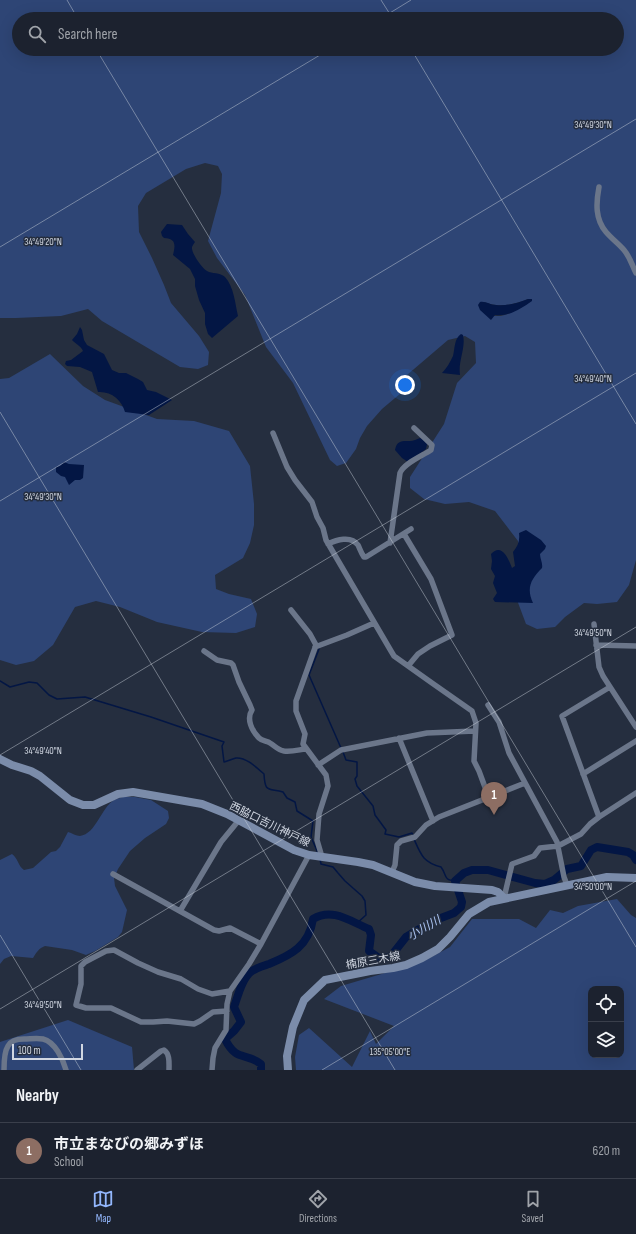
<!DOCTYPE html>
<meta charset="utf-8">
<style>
:root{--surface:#1c222f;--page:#252a37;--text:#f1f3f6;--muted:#a0a4aa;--line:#3a3f4b;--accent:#93b7fd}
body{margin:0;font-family:"Sofia Sans Condensed","Noto Sans JP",sans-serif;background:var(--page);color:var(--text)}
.controls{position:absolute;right:12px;bottom:12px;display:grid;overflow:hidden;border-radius:8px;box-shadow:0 4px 16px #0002}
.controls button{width:36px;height:36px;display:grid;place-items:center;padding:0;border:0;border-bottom:1px solid var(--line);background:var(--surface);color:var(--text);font:20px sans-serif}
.scale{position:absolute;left:12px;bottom:10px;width:71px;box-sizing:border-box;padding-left:4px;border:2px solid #d0d6e1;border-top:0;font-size:11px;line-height:14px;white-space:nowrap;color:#d0d6e1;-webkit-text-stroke:3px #252e3f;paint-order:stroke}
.you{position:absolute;left:405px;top:385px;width:14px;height:14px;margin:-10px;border:3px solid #fff;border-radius:50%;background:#1a73e8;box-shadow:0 0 0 6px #1a73e833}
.badge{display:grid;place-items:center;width:26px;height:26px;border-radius:50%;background:var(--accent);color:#fff;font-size:13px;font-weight:700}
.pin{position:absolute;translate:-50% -33px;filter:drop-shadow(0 1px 2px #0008)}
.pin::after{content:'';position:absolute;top:21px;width:14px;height:12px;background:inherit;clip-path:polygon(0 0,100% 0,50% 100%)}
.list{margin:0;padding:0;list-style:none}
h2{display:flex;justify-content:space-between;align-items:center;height:52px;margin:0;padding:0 16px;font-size:17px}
h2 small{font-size:13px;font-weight:400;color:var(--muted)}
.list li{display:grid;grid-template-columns:26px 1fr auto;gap:12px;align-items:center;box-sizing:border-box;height:56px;padding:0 16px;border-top:1px solid var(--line)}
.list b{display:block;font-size:15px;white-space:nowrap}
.list p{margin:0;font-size:13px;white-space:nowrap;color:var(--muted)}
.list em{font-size:13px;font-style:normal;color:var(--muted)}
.icon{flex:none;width:22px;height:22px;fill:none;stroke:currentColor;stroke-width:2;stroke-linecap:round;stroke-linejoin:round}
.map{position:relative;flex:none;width:636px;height:1070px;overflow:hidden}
.search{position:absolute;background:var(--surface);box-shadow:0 4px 16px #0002;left:12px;right:12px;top:12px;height:44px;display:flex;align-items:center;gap:10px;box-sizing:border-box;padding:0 14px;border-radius:22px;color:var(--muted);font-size:15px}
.sheet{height:108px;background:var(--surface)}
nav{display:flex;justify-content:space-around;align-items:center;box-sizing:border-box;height:56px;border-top:1px solid var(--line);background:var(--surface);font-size:11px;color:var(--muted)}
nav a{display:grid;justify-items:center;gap:2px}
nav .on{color:var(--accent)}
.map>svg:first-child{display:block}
</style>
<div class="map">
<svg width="636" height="1070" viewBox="0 0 636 1070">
<rect width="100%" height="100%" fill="#252e3f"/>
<!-- green -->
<path fill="#2e4575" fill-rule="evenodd" d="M0 0H636V560L629 585 617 602 597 604 584 603 565 617 555 627 537 629 526 624 517 600 522 562 518 541 495 511 469 502 445 504 424 499 410 488V477L444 424 457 383 476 363 475 342 465 336 448 340 407 375 401 393 382 409 367 426 360 438 356 449 346 463 337 466 330 460 293 383 266 347 245 295 217 258 208 241 221 193 222 174 218 166 205 163 186 169 146 193 138 206 139 232 152 258 164 285 171 303 199 336 209 352 208 365 198 369 180 367 102 321 88 309 61 316 16 318H0ZM19 19H617V49H19ZM528 299 530 302 508 314 501 316H494L484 302C499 308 513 305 528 299Z
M50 354 83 386 105 400 157 419 194 421 229 431 250 466 254 504V525L250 543 243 558 215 575 216 589 229 594 251 599 257 614 255 627 236 633 202 632 157 622 120 607 96 601 75 607 53 645 34 661 16 665 0 660V379L9 378Z
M123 797H135L151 800 168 811 169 818 166 824 145 838 130 851 118 869 114 878 115 886 127 910 122 932 118 937 95 951 86 955 72 950 45 946C39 948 36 953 33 958L11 956 4 959 0 964V860L12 854C18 858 18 866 24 870L33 868 51 852 56 851 60 847 68 832C72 833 76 836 80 836 96 834 101 808 114 800 117 799 120 798 123 797Z
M617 899 631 915 636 918V1070H296L295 1057 299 1035 309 1028 352 1067 370 1031 376 1044 394 1026 324 999 341 986 422 962 450 947 472 919H519L536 928 550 910 563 913 578 906ZM591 989H621V1055H591Z
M68 1020 132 1047 134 1070H0V1042Z"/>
<!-- water -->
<path fill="#031644" d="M167 224 182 225 188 234 195 242C194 243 193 245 192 247 191 253 202 268 207 271 212 274 220 272 225 277 234 287 235 303 238 316L212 338 208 334 205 324V313L199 300 195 286V279L190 269 173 255C175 247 177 238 164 238L162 236 161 232Z
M528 299H532V301C522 308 509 317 495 315L491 320 480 310 478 305 480 302C486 301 490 305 496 305 507 306 518 303 528 299Z
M80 327 82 330 84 340 87 345 104 354 112 370 119 373H126L138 379 143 382 147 390 156 392 172 400 149 415 125 412C122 400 111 391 98 392L92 372 80 367 67 366 65 364 66 361 71 360 83 351C81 346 76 344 72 340L77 334Z
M461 334 463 335C466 348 458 361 460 375L442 373C447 368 450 362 453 356 455 348 454 339 461 334Z
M420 438 423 439 427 444 426 449 408 462 402 458 395 450C397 440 402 441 410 441 413 441 417 439 420 438Z
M64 462 69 464 84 465 83 478 80 480H75L69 485 65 477 61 476 56 472V467L60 466Z
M526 530 541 540 546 546 545 549 540 554C540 559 543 563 542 568 531 579 526 588 533 603L495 602 493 599 497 593 493 583 495 576 491 569 492 561 491 554C502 542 509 560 512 568L515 566 513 552C518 546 520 541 519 533Z"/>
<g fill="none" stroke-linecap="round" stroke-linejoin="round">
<!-- stream -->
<path stroke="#031644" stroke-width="1.5" d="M319 649 309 675 341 748
M0 681 10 687 29 682 37 683 49 695 57 699 85 697 151 717 224 742 222 746 224 762C228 761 232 759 236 758 246 757 257 768 264 774 265 793 268 788 283 792L287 798 295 802 297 811 313 821 311 837 318 853
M343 752 346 760 357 762V776L355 779 357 786 373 806 375 815 386 830 385 834 399 837 412 833 413 835
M414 839C421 855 423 862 441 867 447 875 443 880 455 881
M320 859 321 864 333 867 338 873 345 881 362 896 365 901 366 915 356 924"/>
<!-- river -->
<path stroke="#031644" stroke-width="8" d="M261 1070V1064C246 1052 236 1062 225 1039L234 1031 241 1022 234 1007C238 996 242 978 252 971 256 968 263 966 269 964 291 955 309 946 313 919 333 907 351 922 369 929L371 935 369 951 379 958H385L391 956 406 937 433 921 454 913 461 907 462 902 455 881 464 873 472 870H488L535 883 545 884 554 880 567 869 581 866 591 850 597 847 628 852 633 855 636 860"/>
<!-- minor -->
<path stroke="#6b768a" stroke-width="5.5" d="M599 187C596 203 595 219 606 232 612 239 619 244 624 250 630 257 632 265 636 273
M273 433 287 467 295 480 312 502 317 517 323 528 326 540 391 651 394 656 432 683 472 711 476 723 474 761 479 771 489 798
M404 534 431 579 452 635 430 646 418 654 408 666
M390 543 400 473C404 463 422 456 431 450L432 445 414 428
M328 544C336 540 351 535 358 545 360 549 361 553 364 557H366L411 529
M291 610 310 634 316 645 296 701V711L305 734 303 744 326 775 328 786 319 814 317 840 322 857
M594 624 599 667 603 676 636 727
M596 645 636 646
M315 647 347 635 374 623
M204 651 217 660 231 663 233 665 239 682 250 705 252 710C246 719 252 731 259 738 262 741 267 741 270 743 275 746 278 750 284 751 291 752 298 750 305 749
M488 705 499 722 509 753 557 842 564 877 567 885
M399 738 433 821
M318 765 341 750 427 733 475 731
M583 774 636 741
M599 817 562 716 610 687
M392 872 395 865 397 845 401 841 415 837 426 825 439 817 525 783
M113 874 214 930 219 931 230 928 261 944
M504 898 512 864 534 856 540 848 558 846 581 834 590 824 599 817 636 793
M180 911 221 842 239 820
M227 1011 213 1012 200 1021 194 1024 167 1021 153 1022H141L111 1008H86L76 1005 81 984V966L85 962 106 951 114 950 138 963 158 972 181 979 198 989 212 994 230 991
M4 1070C4 1063 4 1052 8 1046 11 1040 18 1039 24 1039 30 1039 37 1038 43 1039 55 1042 63 1059 66 1070
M137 1070 161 1051 164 1050C170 1054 169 1063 169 1070
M212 1070 213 1058 215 1048 226 1030 227 1004 230 991 249 964 261 944 309 855"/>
<!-- secondary -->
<path stroke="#7b8caa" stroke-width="8" d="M0 759 12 765 31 771 40 776 70 800 83 805H94L118 794 133 792 202 804 227 814 294 850 309 855 358 862 373 865 415 882 435 886 492 890 498 892 504 898
M288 1070 287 1056 293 1027 304 1000 325 980 370 971 393 968 406 965 422 958 438 949 450 937 469 914 489 902 607 877 636 878"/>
</g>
<!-- ticks -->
<path fill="none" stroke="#d0d6e1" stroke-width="1" stroke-opacity="0.45" d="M67 0 78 19M381 0 393 19M380 19 411 0M96 49 636 947M411 49 636 424M0 247 330 49M0 412 395 1070M0 501 636 119M0 755 636 373M0 935 81 1070M0 1009 636 627M322 1070 636 881"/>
<g text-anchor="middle" stroke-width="3" stroke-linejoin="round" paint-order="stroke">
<!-- street labels -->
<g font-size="11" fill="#d0d6e1" stroke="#252e3f">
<text transform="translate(270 824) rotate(26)" y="4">西脇口吉川神戸線</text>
<text transform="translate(373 960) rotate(-10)" y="4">楠原三木線</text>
</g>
<!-- water labels -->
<g font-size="12" font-style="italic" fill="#abc4f3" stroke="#252e3f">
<text transform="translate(424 928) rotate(-30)" y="4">小川川</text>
</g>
</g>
<g font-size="10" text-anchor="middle" fill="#d0d6e1" stroke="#252e3f" stroke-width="3" stroke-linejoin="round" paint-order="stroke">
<text x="593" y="128">34°49'30"N</text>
<text x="43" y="245">34°49'20"N</text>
<text x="593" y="382">34°49'40"N</text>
<text x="43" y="500">34°49'30"N</text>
<text x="593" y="636">34°49'50"N</text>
<text x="43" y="754">34°49'40"N</text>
<text x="593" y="890">34°50'00"N</text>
<text x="43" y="1008">34°49'50"N</text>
<text x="390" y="1055">135°05'00"E</text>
</g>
</svg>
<div class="controls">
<button><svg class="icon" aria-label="locate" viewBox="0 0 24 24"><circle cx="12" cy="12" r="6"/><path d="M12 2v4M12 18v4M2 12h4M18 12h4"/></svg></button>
<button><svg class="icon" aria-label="layers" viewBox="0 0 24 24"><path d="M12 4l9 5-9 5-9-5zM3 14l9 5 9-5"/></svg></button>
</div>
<div class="scale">100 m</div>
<div class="you"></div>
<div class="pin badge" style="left:494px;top:815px;background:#8d6e63">1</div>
<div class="search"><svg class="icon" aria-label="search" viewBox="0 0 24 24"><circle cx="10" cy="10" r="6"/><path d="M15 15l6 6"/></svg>Search here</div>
</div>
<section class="sheet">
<h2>Nearby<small></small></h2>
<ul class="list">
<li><span class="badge" style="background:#8d6e63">1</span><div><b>市立まなびの郷みずほ</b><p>School</p></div><em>620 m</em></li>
</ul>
</section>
<nav>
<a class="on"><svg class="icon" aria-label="map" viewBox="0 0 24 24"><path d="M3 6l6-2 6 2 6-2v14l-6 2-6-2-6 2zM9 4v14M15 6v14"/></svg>Map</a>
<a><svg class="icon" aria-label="directions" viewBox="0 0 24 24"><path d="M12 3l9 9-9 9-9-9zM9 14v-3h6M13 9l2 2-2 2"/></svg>Directions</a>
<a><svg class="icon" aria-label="saved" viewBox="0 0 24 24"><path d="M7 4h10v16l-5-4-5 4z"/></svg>Saved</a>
</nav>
